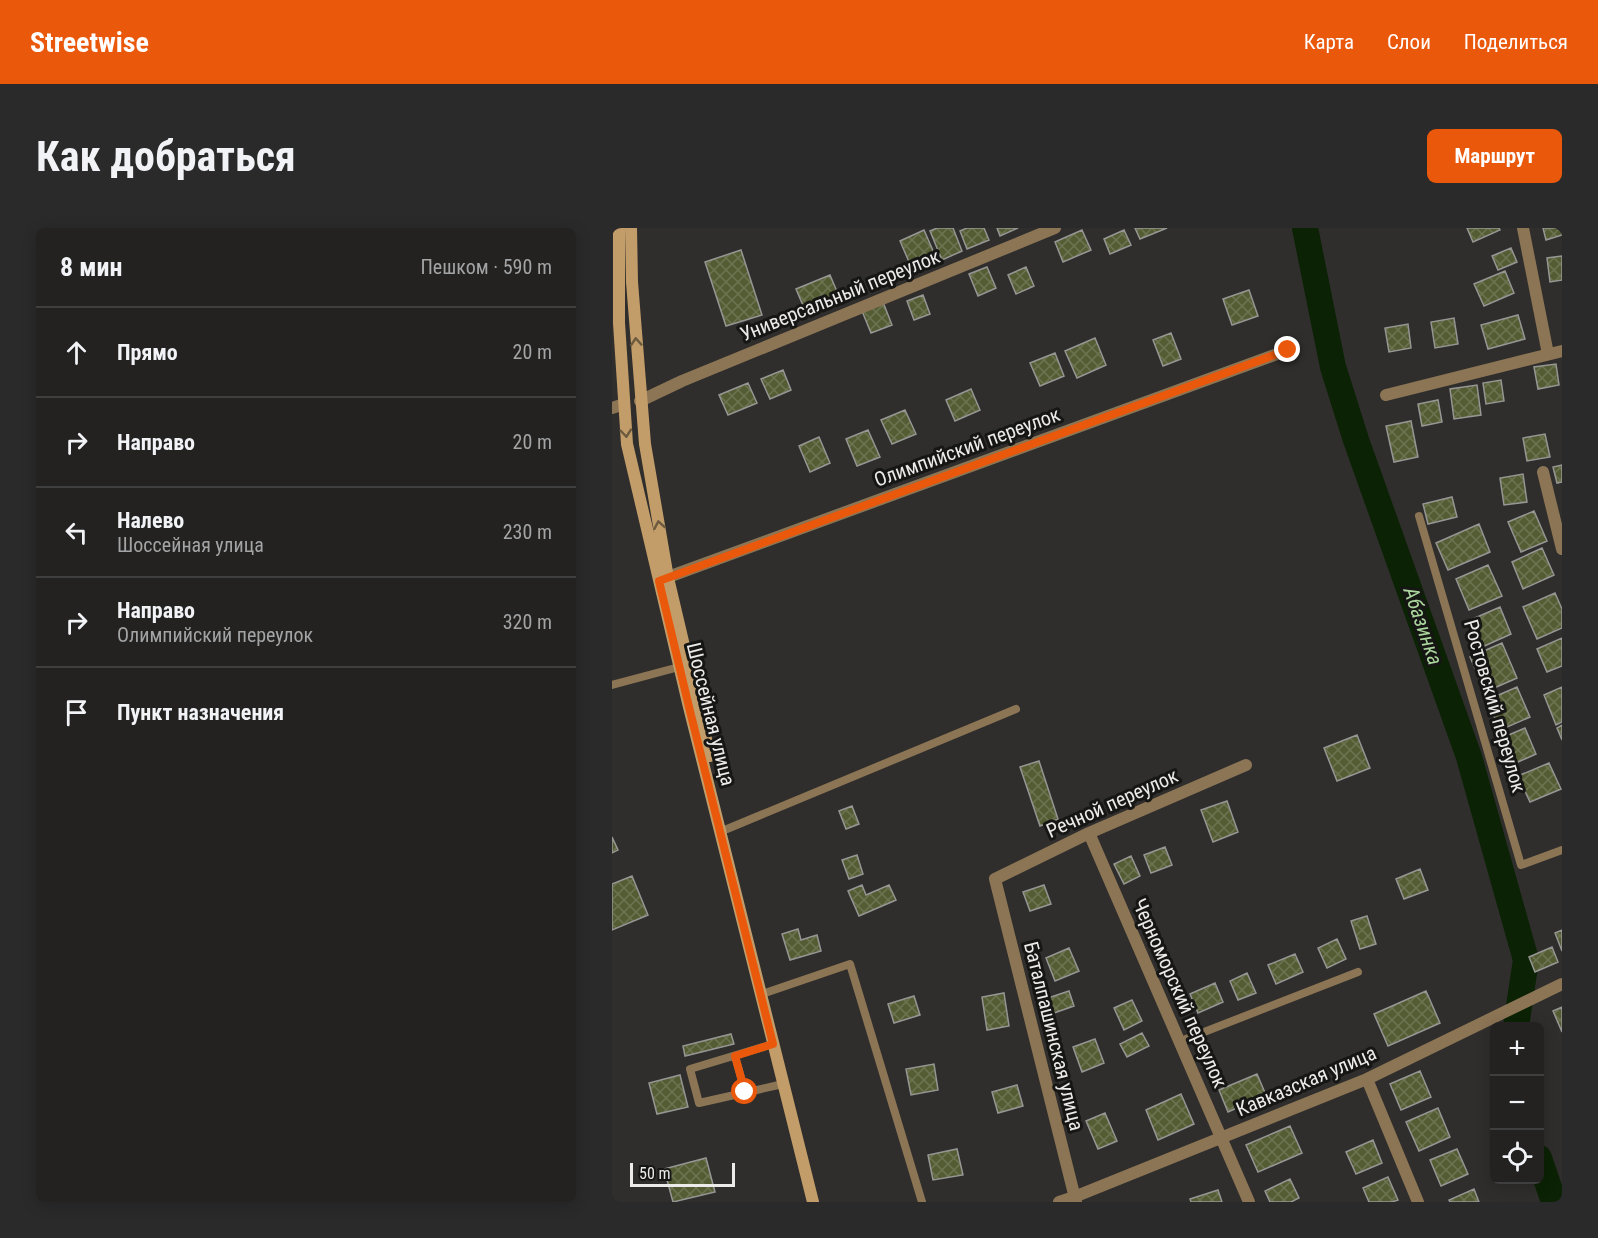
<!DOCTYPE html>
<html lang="ru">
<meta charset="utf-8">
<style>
:root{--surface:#232221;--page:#2b2a2a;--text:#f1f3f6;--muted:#a3a4a5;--line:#403f3f;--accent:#ea580c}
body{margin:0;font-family:"Roboto Condensed",sans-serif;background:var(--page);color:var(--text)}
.controls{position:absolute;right:18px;bottom:18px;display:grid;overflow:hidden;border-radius:9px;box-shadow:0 3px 15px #0003}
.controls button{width:54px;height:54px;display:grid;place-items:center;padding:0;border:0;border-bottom:2px solid var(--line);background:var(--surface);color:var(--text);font:30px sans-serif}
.scale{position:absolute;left:18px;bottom:15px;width:105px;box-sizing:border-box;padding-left:6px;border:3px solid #ecebea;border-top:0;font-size:16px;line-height:21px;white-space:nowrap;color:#ecebea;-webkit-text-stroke:4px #161615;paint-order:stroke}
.stop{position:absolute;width:18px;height:18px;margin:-14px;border:4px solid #ea580c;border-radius:50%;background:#fff}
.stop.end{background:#ea580c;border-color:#fff;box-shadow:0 2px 6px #0008}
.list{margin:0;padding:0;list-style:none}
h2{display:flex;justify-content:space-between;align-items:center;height:78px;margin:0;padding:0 24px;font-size:26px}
h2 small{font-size:20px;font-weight:400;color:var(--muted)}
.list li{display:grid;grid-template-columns:39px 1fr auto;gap:18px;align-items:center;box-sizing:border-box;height:90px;padding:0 24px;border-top:2px solid var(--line)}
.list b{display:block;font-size:22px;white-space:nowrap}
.list p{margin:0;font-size:20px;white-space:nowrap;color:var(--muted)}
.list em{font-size:20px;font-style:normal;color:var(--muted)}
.icon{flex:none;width:33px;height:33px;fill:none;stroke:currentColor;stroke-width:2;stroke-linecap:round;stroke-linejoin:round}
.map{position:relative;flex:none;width:950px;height:974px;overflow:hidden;border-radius:9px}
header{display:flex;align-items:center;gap:36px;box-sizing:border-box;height:84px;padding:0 30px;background:var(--accent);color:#fff}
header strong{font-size:28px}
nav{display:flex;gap:33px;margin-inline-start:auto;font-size:21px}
.intro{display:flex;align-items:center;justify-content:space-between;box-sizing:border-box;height:144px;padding:0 36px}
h1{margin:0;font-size:42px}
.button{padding:15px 27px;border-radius:9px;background:var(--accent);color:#fff;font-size:21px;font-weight:700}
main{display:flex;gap:36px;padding:0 36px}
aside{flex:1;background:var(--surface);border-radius:9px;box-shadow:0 3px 15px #0003}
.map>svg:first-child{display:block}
</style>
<header>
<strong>Streetwise</strong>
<nav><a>Карта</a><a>Слои</a><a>Поделиться</a></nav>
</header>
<div class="intro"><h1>Как добраться</h1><a class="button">Маршрут</a></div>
<main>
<aside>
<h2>8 мин<small>Пешком · 590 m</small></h2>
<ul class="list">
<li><svg class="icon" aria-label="ahead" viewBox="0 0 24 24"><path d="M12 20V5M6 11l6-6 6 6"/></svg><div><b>Прямо</b></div><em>20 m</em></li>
<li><svg class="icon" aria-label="right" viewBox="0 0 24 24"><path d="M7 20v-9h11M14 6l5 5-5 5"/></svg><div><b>Направо</b></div><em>20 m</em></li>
<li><svg class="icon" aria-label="left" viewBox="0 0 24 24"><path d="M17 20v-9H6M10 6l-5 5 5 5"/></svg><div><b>Налево</b><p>Шоссейная улица</p></div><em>230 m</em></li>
<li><svg class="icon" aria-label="right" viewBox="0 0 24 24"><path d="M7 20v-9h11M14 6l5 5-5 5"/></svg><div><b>Направо</b><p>Олимпийский переулок</p></div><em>320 m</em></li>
<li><svg class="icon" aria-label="arrive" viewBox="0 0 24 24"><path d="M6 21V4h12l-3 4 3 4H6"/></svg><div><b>Пункт назначения</b></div></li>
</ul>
</aside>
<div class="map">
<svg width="950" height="974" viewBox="0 0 950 974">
<defs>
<pattern id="building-cross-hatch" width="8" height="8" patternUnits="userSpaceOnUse" patternTransform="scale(1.5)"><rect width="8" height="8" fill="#545c34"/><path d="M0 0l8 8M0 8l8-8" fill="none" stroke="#6d7452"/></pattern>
</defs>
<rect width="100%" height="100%" fill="#2f2e2c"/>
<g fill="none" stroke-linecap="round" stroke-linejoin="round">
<!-- river -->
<path stroke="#0b2204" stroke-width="26" d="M693 0 721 139 744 212 857 529 914 732 904 798
M927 930 942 974"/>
</g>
<!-- building -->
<path fill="url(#building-cross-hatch)" stroke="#969694" stroke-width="1.5" d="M325 0H341L350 23 330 32 318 3Z
M355 0H372L377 12 355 21 348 3Z
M385 0H406L388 8Z
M523 0H555L528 11Z
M855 0H887L888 2 861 14Z
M931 0H950V7L934 12Z
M312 2 325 32 301 43 288 13Z
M470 2 479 22 451 34 443 14Z
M512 2 519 17 498 26 492 11Z
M899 20 905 34 886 42 880 28Z
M129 22 150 87 114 98 93 34Z
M950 28V52L938 54 935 30Z
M375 39 384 60 366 68 357 46Z
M414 39 422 58 404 66 396 47Z
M893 43 902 65 872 78 862 56Z
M218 47 229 73 195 87 184 61Z
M637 62 646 88 620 97 611 71Z
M311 67 318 86 302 92 295 73Z
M271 74 280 97 259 105 250 83Z
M906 87 913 111 876 121 869 97Z
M842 90 846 116 823 120 819 94Z
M796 96 799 120 777 124 773 100Z
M559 105 569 131 551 138 541 112Z
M483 110 494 137 465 150 453 123Z
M443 125 452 148 428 158 418 135Z
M944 136 947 157 926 161 922 139Z
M171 142 179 162 158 171 149 151Z
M889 152 892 173 874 176 871 155Z
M136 155 145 175 116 187 107 167Z
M865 157 869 187 842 191 838 161Z
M359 161 368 182 343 193 334 172Z
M826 172 830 194 810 198 806 176Z
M293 182 304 206 280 216 269 192Z
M799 193 806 229 782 234 774 198Z
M256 202 268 229 245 238 234 211Z
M933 206 938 229 915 233 911 210Z
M207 209 218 235 198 244 187 218Z
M950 237V254L945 255 941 239Z
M911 246 915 274 892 277 888 250Z
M840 269 845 289 816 296 811 276Z
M922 283 935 313 909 324 896 294Z
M867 296 878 324 836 342 824 315Z
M930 320 942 347 911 361 900 334Z
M876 337 890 368 857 382 844 351Z
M943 365 950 381V400L925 411 911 379Z
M888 379 899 406 868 420 856 393Z
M950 410V438L935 444 925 421Z
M890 415 905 450 873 464 858 429Z
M905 459 918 489 888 502 875 472Z
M950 459V494L944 497 932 467Z
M950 497V512L945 500Z
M913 500 924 526 897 538 885 512Z
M745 507 758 540 725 553 712 520Z
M427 533 446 591 428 598 408 539Z
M937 535 949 561 918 574 906 548Z
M615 573 626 604 601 614 589 582Z
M240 578 247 596 234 601 227 583Z
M0 609 6 622 0 625Z
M553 619 560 637 539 645 532 627Z
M245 627 251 646 237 651 230 632Z
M519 628 528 648 512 656 502 636Z
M808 641 816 662 792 671 784 651Z
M20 648 36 687 0 702V656Z
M250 657 254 667 277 657 284 672 247 688 236 663Z
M432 657 439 676 418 683 411 664Z
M755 688 764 716 748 721 739 693Z
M186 701 189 712 205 707 209 723 178 732 170 706Z
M950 702V723L943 705Z
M725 711 734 731 715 740 706 720Z
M940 719 946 734 923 744 917 729Z
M457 720 467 743 443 753 434 730Z
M683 726 691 744 664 756 656 737Z
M635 745 644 765 626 772 618 753Z
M603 755 611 774 586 785 578 766Z
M457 763 462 778 442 785 436 770Z
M814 763 828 795 776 818 762 786Z
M392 765 397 798 375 802 370 769Z
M302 768 308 787 282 795 276 776Z
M520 772 530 793 512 802 502 780Z
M950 779V804L941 783Z
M530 805 537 818 515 829 508 816Z
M119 806 122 816 73 828 71 818Z
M483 811 492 835 470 844 461 819Z
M322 836 326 862 299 867 294 841Z
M808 843 819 869 789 882 778 856Z
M645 846 654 867 616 884 607 862Z
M68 847 76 879 45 886 37 855Z
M405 857 411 878 386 885 380 864Z
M569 866 582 896 546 912 534 882Z
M826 880 838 909 807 923 794 894Z
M493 885 505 913 486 921 474 893Z
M678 898 690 925 646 944 634 917Z
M761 912 770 935 744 946 734 924Z
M345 921 351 947 321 952 316 927Z
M845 921 856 946 829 958 818 932Z
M94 930 103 964 61 974 52 941Z
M776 949 786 972 780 974H757L751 960Z
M678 951 687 970 679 974H658L653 963Z
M862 961 867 974H838L837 972Z
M606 962 610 974H579L578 971Z"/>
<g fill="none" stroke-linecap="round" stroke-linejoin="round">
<!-- service -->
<path stroke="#8c7555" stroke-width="8" d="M807 288 909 637 950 622
M0 457 67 439
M115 601 404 481
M153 765 238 736 310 974
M569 813 746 744
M161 816 78 841 87 875 171 856
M123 828 133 864"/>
<!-- minor -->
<path stroke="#8c7555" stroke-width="12" d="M911 0 936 126
M774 167 950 123
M28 173 70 153 443 0
M0 180 12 176
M931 244 950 321
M48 352 676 122
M477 605 637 974
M755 851 806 974
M447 974 462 969 755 851 950 756
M464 974 383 651 477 605 634 537"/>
<!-- secondary -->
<path stroke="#c29d69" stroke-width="12" d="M7 0V95L15 216 77 479 201 974
M19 0 20 54 33 216 56 350 98 528"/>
</g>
<!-- one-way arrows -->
<defs><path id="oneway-chevron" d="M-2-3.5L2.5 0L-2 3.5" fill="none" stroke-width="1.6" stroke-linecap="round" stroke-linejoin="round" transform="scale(1.5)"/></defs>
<g stroke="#6c5a3f">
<use href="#oneway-chevron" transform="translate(24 114) rotate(-94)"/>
<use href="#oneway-chevron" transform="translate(14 205) rotate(85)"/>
<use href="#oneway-chevron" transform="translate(47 297) rotate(-100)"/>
</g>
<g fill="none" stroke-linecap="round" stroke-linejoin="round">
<!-- route -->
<path stroke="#ea580c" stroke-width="8" d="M133 864 123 828 161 816 77 479 47 353 676 122"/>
</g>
<g text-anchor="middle" stroke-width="6" stroke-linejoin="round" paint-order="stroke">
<!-- street labels -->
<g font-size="20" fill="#ecebea" stroke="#161615">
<text transform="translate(228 67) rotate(-22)" y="7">Универсальный переулок</text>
<text transform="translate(355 219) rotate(-20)" y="7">Олимпийский переулок</text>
<text transform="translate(883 478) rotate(74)" y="7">Ростовский переулок</text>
<text transform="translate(99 486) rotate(76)" y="7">Шоссейная улица</text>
<text transform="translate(500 575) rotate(-24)" y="7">Речной переулок</text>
<text transform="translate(568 765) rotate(66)" y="7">Черноморский переулок</text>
<text transform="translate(442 808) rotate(76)" y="7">Баталпашинская улица</text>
<text transform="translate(694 853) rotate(-23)" y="7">Кавказская улица</text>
</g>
<!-- water labels -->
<g font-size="21" font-style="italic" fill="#abd69d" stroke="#161615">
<text transform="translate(811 398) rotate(71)" y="7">Абазинка</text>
</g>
</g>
</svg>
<div class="controls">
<button>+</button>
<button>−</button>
<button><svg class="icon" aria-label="locate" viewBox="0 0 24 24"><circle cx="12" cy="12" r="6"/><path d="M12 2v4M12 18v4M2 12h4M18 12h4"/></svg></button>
</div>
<div class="scale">50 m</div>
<div class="stop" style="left:133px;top:864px"></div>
<div class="stop end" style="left:676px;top:122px"></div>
</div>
</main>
